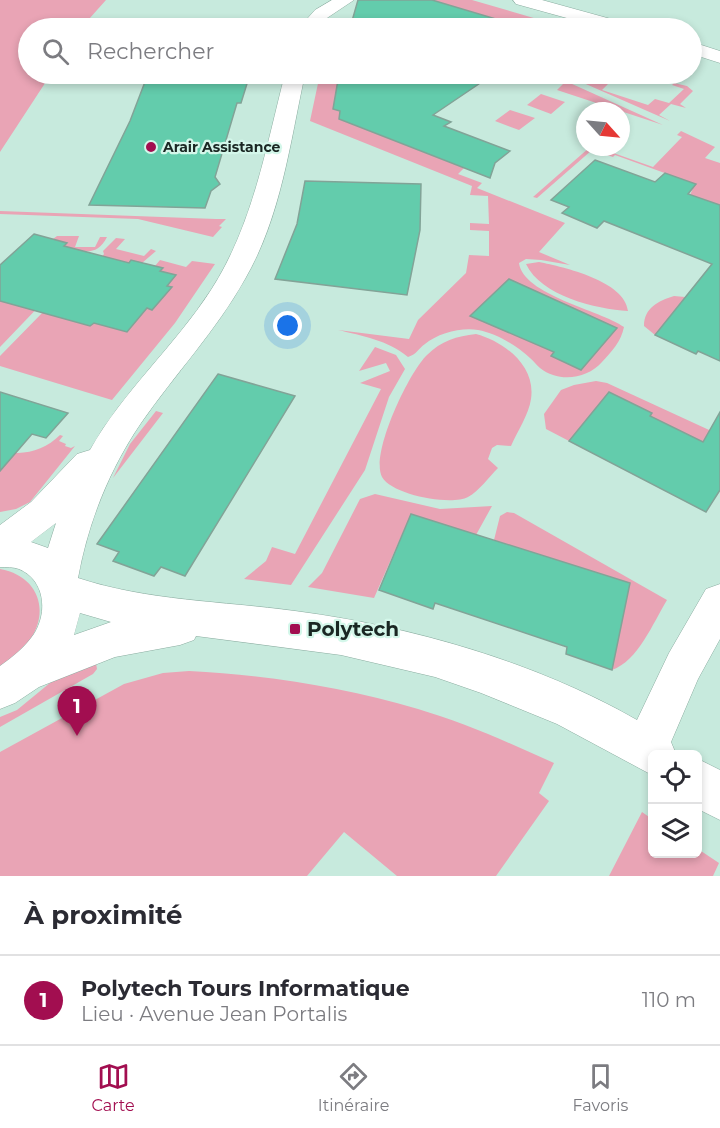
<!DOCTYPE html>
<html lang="fr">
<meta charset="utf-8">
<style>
:root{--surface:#fff;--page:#f2f2f3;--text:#2b2b33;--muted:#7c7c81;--line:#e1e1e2;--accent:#a20e50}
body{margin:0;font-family:Montserrat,sans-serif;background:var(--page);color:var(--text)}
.controls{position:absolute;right:18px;bottom:18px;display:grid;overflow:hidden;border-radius:9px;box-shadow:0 3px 9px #0003}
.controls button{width:54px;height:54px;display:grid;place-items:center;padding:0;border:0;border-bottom:2px solid var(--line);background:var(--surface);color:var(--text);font:30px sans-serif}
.compass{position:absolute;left:576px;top:102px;width:54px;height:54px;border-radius:50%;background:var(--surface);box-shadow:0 3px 9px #0003;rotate:117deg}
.you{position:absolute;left:288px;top:326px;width:21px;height:21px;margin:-15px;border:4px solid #fff;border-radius:50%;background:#1a73e8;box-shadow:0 0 0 9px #1a73e833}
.badge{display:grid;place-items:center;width:39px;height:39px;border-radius:50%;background:var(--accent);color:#fff;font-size:20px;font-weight:700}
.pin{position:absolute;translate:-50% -50px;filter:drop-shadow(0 2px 3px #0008)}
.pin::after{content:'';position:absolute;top:32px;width:21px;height:18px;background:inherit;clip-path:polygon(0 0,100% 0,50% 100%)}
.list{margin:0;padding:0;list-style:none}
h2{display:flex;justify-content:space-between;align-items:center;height:78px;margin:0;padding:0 24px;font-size:26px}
h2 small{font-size:20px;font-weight:400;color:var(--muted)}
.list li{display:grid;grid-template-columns:39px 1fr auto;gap:18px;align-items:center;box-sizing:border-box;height:90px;padding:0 24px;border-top:2px solid var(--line)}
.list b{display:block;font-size:22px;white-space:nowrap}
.list p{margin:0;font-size:20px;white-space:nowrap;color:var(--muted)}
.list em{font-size:20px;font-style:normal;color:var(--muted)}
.icon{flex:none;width:33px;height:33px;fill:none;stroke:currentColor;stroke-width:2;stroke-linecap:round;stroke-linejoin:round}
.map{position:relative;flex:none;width:720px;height:876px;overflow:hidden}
.search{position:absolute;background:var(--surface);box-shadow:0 3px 9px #0003;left:18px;right:18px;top:18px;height:66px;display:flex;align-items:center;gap:15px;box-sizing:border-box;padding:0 21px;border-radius:33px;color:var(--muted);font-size:22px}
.sheet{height:168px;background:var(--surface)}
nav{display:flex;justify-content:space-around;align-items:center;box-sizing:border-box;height:84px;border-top:2px solid var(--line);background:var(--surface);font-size:16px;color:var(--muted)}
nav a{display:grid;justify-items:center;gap:3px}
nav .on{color:var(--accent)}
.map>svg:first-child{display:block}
</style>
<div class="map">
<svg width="720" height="876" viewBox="0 0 720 876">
<rect width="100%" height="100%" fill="#c7eadd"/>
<!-- green -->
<path fill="#e9a4b5" d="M0 0H106L81 28H28V74H51L0 152Z
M432 0H472L568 28H521Z
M320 74H340L343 81 339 119 464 168 458 174 482 183 477 188 565 223 539 252 570 265 541 260 526 259 519 263C523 295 600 310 624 327 621 342 612 351 602 362 587 379 559 383 540 368 536 365 534 361 530 358 517 346 496 333 478 330 462 327 438 333 425 344 418 349 417 354 408 357 388 340 362 336 338 330L409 339 418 320 466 273 469 255 489 256V231L470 230V223L489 224 488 196 470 195 472 186 310 121Z
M545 74H550L663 125 557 90 563 84 539 76Z
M563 74H574L608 84 602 90 648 105 655 99 669 103 684 89 672 85 674 83 687 86 693 91 680 104 686 108 671 104 659 115 670 121Z
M541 94 565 102 551 114 527 105Z
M510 110 535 118 519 130 495 121Z
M681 131 715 147 705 158 720 163V205L690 195 695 184 615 155 613 157 592 150 537 198 533 197 590 147H608L605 150 653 167 682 137 677 135Z
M0 211 216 219H226L219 226 222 227 213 237 138 219 0 214Z
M57 236H79L75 247H95L100 237H107C97 257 82 252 64 246L66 243 53 239Z
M116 238 125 239 116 249 144 256 151 249 156 251 142 263 131 260 129 263 114 259 103 270 101 258 104 254 103 251Z
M160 260 186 267 192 261 215 264 175 323 112 400 0 366V356L46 309 58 317 90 326 94 323 127 332 147 308 153 309 171 287 167 286 160 271 162 268 155 266Z
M539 262C564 267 625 281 628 311 596 309 541 296 526 264Z
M674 296 685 297 655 335 644 326C644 308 658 301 674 296Z
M46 299 0 347V301Z
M476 334C505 342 536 366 531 399 529 414 517 432 511 446L497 445 492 448 488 459 498 468C489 477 479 491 468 497 451 506 392 495 382 477 370 454 409 372 427 355 441 341 457 336 476 334Z
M375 347 396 355 405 369 389 397 365 470 291 585 244 579 266 561 272 547 295 554 381 389 360 383 390 371 386 363 359 371Z
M596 381 607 383 720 435 705 438 703 442 650 416 609 392 569 441 546 429 544 414 561 390 574 385Z
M156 411 163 413 113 478 130 444Z
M60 435 63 436 59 441 66 444 65 446 71 448 75 446 30 502 16 509 0 512V450C21 457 44 451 60 435Z
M375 494 440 509 492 506 476 535 411 514 374 598 308 587 322 573 360 499Z
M507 512 514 513 667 600C653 623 638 661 612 670L630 583 494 540 500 516Z
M0 569C39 576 51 612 28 643 20 653 9 661 0 669Z
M95 657 97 669 93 674 0 727V717L17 710 56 678Z
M189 671C267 675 343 687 418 709 465 723 510 743 554 763L539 793 549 801 496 876H397L344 832 307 876H0V752L124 684 163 673Z
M642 812 652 819V854H698V849L719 863 713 876H609Z"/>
<!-- building -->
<path fill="#63ccac" stroke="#82a397" stroke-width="1.5" d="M358 0H432L506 22 505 28H350Z
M148 74H250L241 103H237L215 177 220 184 211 191 205 208 89 205 130 121Z
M339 74 492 75 433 115 451 122 444 126 510 151 495 163 490 178 339 119 340 111 333 109Z
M595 160 655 182 665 173 696 184 688 194 720 205V361L698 351 696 354 655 335 712 264 604 221 597 228 562 213 569 207 551 200Z
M305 181 421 184 420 230 407 295 275 279 297 224Z
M34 234 67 243 64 246 129 263 131 260 163 268 160 271 176 275 167 286 172 287 152 310 147 308 127 332 94 323 90 326 0 301V265Z
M509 279 584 313 617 328 581 370 551 356 554 352 470 316Z
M218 374 295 396 185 576 161 567 154 576 113 561 119 552 97 544Z
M0 392 68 413 46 438 32 434 0 471Z
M609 392 652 413 650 416 703 442 720 412V490L706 512 569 441Z
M411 514 630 583 612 670 566 654 567 647 435 603 433 609 379 590Z"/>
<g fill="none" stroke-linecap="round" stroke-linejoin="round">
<defs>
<path id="minor" d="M332 0H354L327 18 318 28H299L315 10Z
M513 0H542L629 24 631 28H603L516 4Z
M692 42 720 51V63L692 54Z
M285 74H305C290 143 281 217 245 279 216 331 175 374 141 423 109 470 88 523 78 578 148 601 222 601 295 611 410 626 536 662 637 720L669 653 706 589 720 584V639L698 679 671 742 676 754H652V775L557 724 481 693 435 677 341 655 196 636 194 640 180 645 115 657 39 687 15 703 0 709V666C13 657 25 647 34 634 48 612 45 580 19 569 13 567 6 567 0 567V525L31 502 77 454 90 450C123 391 175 346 211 290 253 225 266 147 285 74ZM56 523 48 548 31 542ZM80 613 111 622 74 635Z
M698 759 720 770V820L698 809Z"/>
</defs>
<!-- minor casing -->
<use href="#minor" stroke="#8baca0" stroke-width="1"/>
<!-- minor -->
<use href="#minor" fill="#fff" fill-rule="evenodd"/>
</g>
<!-- markers -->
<g fill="#a20e50" stroke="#d4f7ea" stroke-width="2">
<circle cx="151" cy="147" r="6"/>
<rect x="289" y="623" width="12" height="12" rx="3"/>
</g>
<g text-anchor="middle" stroke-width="4.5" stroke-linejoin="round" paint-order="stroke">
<!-- far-poi labels -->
<g font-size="14" font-weight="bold" fill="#1a2723" stroke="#d4f7ea" text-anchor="start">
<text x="163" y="152">Arair Assistance</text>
</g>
<!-- near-poi labels -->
<g font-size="20" font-weight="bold" fill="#1a2723" stroke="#d4f7ea" text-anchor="start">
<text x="307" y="636">Polytech</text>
</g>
</g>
</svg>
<div class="controls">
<button><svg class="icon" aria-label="locate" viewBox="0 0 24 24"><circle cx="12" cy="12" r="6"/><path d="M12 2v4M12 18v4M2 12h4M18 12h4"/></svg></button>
<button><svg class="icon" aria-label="layers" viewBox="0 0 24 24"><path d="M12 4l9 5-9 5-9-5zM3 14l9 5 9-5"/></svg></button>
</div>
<svg class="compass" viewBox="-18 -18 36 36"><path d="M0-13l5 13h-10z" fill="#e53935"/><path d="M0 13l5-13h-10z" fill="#7c7c81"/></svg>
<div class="you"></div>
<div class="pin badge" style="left:77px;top:736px">1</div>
<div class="search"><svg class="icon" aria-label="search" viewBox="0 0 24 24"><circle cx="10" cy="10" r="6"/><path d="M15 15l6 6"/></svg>Rechercher</div>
</div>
<section class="sheet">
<h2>À proximité<small></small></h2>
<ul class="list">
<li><span class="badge">1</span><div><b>Polytech Tours Informatique</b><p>Lieu · Avenue Jean Portalis</p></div><em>110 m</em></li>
</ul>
</section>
<nav>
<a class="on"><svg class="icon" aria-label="map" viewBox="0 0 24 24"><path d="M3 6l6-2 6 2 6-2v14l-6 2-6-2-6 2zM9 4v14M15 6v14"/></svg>Carte</a>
<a><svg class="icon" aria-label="directions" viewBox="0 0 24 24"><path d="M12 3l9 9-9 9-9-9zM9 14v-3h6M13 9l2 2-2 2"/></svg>Itinéraire</a>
<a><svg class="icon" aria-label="saved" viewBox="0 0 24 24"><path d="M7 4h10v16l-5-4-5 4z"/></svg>Favoris</a>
</nav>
